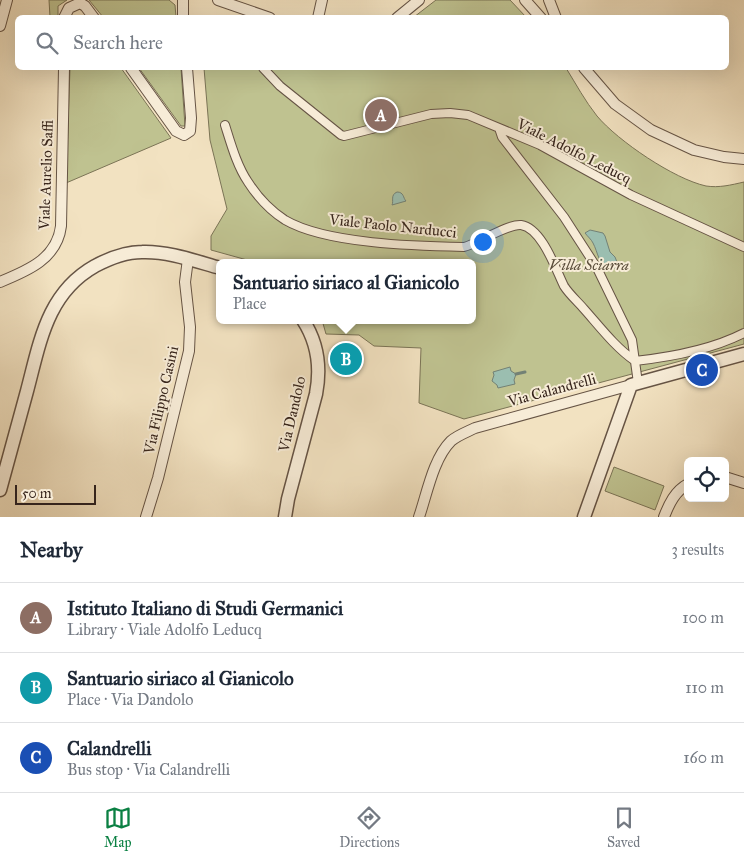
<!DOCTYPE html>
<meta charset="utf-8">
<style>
:root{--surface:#fff;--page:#f2f2f3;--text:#1f2937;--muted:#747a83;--line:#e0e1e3;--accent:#0b8043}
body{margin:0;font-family:"IM FELL Great Primer",serif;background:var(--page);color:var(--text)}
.controls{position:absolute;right:15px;bottom:15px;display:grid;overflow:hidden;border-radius:8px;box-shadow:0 5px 20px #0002}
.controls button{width:45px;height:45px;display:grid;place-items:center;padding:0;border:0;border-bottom:1px solid var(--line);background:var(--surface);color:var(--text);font:25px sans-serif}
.scale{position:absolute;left:15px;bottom:12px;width:81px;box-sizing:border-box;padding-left:5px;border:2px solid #37251c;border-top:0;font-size:14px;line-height:18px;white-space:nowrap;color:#37251c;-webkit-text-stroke:4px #f7ecd7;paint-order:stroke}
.you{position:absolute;left:482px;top:241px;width:18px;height:18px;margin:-12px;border:4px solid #fff;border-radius:50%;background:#1a73e8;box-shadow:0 0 0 8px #1a73e833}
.badge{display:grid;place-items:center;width:32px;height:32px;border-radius:50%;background:var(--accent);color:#fff;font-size:16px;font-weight:700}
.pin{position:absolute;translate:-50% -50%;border:2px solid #fff;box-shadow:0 1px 5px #0006}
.popup{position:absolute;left:216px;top:259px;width:260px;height:65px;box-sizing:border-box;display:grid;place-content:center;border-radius:8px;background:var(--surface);filter:drop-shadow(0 1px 4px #0005);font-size:16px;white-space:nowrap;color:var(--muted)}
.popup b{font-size:19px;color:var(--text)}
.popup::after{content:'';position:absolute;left:50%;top:100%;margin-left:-10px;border:10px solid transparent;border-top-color:var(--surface)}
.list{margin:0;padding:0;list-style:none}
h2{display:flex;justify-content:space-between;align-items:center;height:65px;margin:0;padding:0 20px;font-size:21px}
h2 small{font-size:16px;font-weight:400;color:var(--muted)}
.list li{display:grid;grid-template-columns:32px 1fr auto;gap:15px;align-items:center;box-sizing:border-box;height:70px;padding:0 20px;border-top:1px solid var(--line)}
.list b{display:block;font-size:19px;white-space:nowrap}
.list p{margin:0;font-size:16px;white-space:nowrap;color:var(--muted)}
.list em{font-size:16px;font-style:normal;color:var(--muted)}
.icon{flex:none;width:28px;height:28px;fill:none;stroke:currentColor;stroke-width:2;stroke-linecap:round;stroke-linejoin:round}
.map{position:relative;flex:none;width:744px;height:517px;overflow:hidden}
.search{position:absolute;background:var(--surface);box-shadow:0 5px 20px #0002;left:15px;right:15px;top:15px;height:55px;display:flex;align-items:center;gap:12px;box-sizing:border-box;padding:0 18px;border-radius:8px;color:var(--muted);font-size:19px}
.sheet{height:275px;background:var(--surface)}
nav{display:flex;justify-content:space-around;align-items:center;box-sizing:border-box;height:70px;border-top:1px solid var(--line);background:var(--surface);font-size:14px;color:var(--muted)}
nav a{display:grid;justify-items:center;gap:2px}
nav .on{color:var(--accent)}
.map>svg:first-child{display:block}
</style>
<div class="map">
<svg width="744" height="517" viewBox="0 0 744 517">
<rect width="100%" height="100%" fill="#f2e2c1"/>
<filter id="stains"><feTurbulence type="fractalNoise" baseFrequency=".004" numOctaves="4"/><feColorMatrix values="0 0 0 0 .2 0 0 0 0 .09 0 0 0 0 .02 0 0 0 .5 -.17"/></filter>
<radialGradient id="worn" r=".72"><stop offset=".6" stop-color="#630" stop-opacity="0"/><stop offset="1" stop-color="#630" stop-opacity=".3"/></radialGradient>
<!-- green -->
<path fill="#bfc290" stroke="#7b7456" d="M49 0H67L58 6V17H50Z
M89 0H169L175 5 176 17H103Z
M436 0H510L526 17H414Z
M70 68H121L171 138 66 183Z
M139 68H181L185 126H181Z
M204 68H566C576 84 585 101 597 116 618 141 674 179 706 186 719 188 731 185 744 182V344L464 419 419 403 421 348 374 346 359 335 326 334 322 320H472V263H258L211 250V236L227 209 210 140Z
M614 467 664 486 655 510 605 491Z"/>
<!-- water -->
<path fill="#9bbeb0" stroke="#738175" d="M397 192C404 192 403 198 406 201L392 205C394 201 390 195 397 192Z
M590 230 603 233 605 236 610 252 615 257 619 267 611 269C599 268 598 252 593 243 591 239 588 237 585 233Z
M510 367 511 371 516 374 514 380 515 384 498 388 497 385 492 381 494 375 493 372Z"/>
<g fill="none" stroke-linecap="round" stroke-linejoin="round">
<!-- stream -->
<path stroke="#738175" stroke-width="3" d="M516 374 525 372"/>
<defs>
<path id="pedestrian" d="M263 68 280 86 341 135 344 136 431 114 450 113 468 115 540 145 631 195 744 247
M225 125C231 144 237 166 248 182 257 196 271 211 285 220 326 244 416 246 464 247 479 243 507 224 521 225 542 228 556 270 564 286 569 294 578 302 584 309 600 327 615 347 635 361 671 357 711 350 744 333
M499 128 502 137 564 217 597 268 632 340 638 383"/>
<path id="minor" d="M218 0 270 18
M525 0 541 18
M549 0 556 18
M64 18 69 8 80 3 85 6 94 18
M183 18V0
M318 18 322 0
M397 18 419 0
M0 26 7 0
M131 68 176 131 184 135 190 131 191 118 187 68
M584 68 615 104 651 130 694 150 724 157 744 159
M0 282C27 271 57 259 61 226L64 68
M725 477 744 483
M146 517 158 478 189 351 190 327 185 282 188 259
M419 517C427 494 433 459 451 441 458 435 467 432 475 428L631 385
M664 517C669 504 675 491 688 484"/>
<path id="tertiary" d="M0 490C9 457 18 424 27 391 40 342 47 293 95 266 110 258 126 252 142 252 168 251 195 261 220 268
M285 517 288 499 316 394C321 368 318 343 303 320
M584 517 631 385 744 354"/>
</defs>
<!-- pedestrian casing -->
<use href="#pedestrian" stroke="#665445" stroke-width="10"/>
<!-- minor casing -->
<use href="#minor" stroke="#665445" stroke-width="12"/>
<!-- tertiary casing -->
<use href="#tertiary" stroke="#665445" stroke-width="15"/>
<!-- pedestrian -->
<use href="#pedestrian" stroke="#f7ecd7" stroke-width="8"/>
<!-- minor -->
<use href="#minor" stroke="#f7ecd7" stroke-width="10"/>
<!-- tertiary -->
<use href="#tertiary" stroke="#f7ecd7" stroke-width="12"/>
</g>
<g text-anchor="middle" stroke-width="4" stroke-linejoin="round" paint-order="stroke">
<!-- street labels -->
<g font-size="15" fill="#37251c" stroke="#f7ecd7">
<text transform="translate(574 151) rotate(27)" y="5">Viale Adolfo Leducq</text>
<text transform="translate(46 175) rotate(-88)" y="5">Viale Aurelio Saffi</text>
<text transform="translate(393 226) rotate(6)" y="5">Viale Paolo Narducci</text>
<text transform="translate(552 390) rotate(-15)" y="5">Via Calandrelli</text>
<text transform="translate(161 400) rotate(-77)" y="5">Via Filippo Casini</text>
<text transform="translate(292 414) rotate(-77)" y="5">Via Dandolo</text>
</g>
<!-- park labels -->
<g font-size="15" font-style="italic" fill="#594c39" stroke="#f7ecd7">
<text x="589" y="270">Villa Sciarra</text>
</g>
</g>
<rect width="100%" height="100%" filter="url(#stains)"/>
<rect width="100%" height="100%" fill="url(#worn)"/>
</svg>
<div class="controls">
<button><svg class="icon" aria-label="locate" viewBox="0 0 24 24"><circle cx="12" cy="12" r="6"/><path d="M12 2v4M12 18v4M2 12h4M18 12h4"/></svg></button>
</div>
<div class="scale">50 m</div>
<div class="you"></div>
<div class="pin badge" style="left:381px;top:115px;background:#8d6e63">A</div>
<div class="pin badge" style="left:346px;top:359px;background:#0f9aa8">B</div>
<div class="popup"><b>Santuario siriaco al Gianicolo</b>Place</div>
<div class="pin badge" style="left:702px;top:370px;background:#1a4fb4">C</div>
<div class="search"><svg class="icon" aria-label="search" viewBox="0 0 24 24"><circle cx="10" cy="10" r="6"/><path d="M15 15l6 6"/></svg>Search here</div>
</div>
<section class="sheet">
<h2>Nearby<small>3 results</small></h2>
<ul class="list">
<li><span class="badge" style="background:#8d6e63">A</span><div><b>Istituto Italiano di Studi Germanici</b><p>Library · Viale Adolfo Leducq</p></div><em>100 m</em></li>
<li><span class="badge" style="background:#0f9aa8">B</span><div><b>Santuario siriaco al Gianicolo</b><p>Place · Via Dandolo</p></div><em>110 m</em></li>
<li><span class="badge" style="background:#1a4fb4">C</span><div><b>Calandrelli</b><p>Bus stop · Via Calandrelli</p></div><em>160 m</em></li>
</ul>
</section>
<nav>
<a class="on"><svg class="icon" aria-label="map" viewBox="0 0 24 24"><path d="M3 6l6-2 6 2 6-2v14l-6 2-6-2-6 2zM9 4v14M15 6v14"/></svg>Map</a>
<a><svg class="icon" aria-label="directions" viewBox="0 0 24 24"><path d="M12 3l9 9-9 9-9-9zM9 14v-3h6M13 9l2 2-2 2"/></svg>Directions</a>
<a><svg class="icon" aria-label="saved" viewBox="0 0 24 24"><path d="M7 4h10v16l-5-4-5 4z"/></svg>Saved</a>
</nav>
